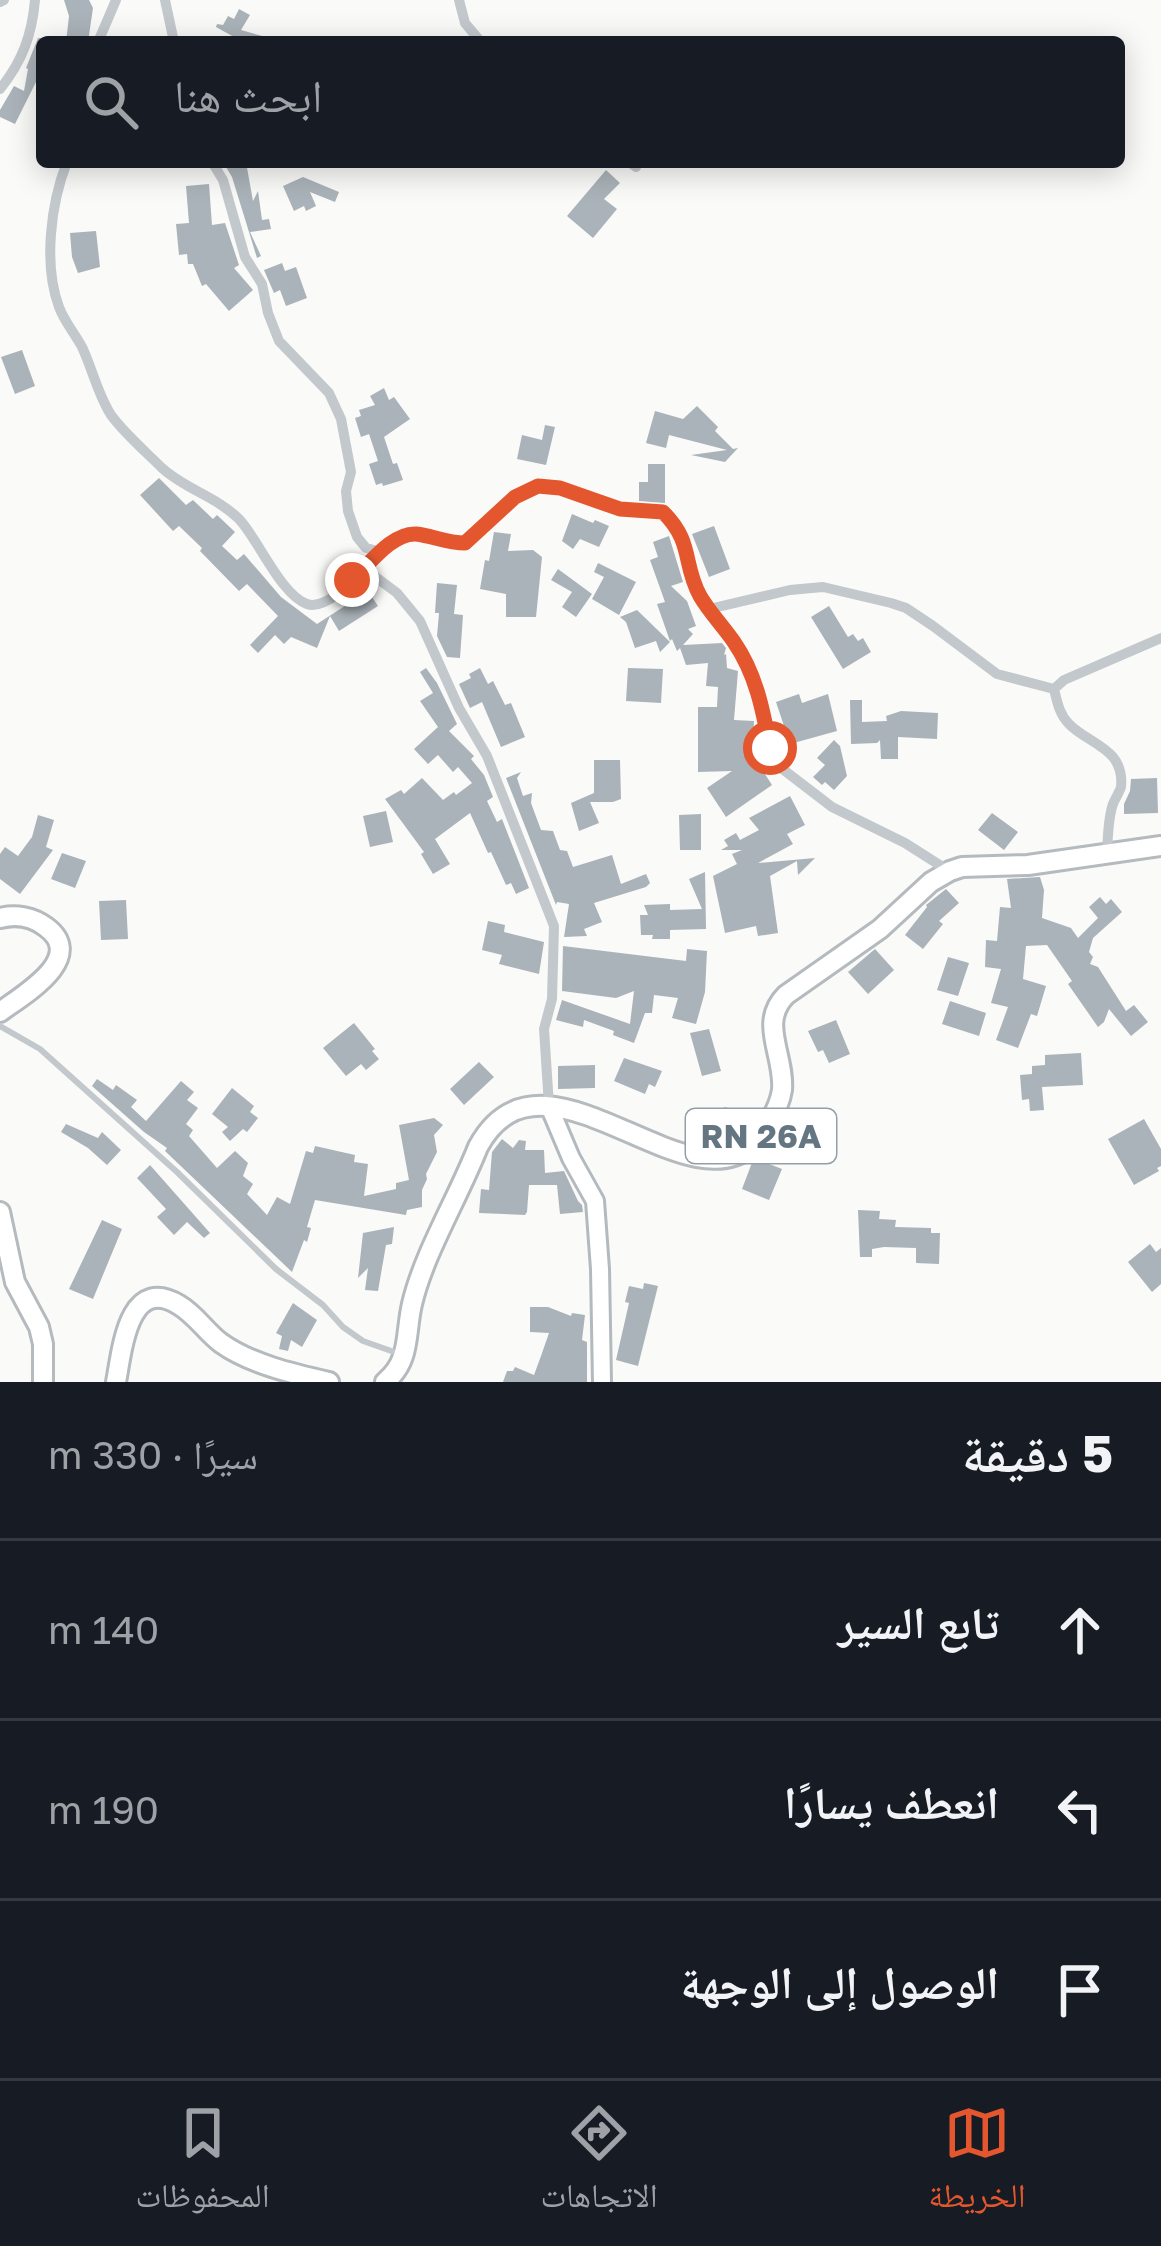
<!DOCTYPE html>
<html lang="ar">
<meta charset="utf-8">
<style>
:root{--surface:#171b24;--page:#242831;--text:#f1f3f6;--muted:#9ea1a6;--line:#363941;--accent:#e4572e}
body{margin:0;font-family:"Golos Text","Noto Naskh Arabic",sans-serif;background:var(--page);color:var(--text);direction:rtl}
.stop{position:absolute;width:36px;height:36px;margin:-27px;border:9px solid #e4572e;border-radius:50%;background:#fff}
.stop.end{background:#e4572e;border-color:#fff;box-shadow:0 3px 12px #0008}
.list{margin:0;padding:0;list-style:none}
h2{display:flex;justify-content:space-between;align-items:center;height:156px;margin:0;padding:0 48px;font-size:51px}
h2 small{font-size:39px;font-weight:400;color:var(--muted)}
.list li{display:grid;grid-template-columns:78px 1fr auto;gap:36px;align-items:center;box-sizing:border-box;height:180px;padding:0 48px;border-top:3px solid var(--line)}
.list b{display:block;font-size:45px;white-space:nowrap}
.list em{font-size:39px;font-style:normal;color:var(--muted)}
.icon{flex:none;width:66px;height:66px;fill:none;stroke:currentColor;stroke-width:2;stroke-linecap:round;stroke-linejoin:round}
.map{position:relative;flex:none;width:1161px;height:1382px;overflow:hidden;direction:ltr}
.search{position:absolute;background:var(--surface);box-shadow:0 6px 30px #0003;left:36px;right:36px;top:36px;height:132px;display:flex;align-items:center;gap:30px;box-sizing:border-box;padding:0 42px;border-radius:12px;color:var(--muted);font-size:45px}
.sheet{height:696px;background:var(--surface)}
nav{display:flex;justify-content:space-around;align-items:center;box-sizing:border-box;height:168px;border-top:3px solid var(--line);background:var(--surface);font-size:33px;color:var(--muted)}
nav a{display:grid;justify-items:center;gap:6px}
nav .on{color:var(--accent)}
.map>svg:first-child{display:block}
</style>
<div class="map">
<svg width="1161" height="1382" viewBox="0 0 1161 1382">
<rect width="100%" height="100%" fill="#fafaf8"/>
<!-- building -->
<path fill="#aab3b9" d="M64 0H89L93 8 88 42H66L69 16Z
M239 9 250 15 241 30 273 39 272 42H243L216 27 217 24 223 25 228 16 234 19Z
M38 38H42V70L15 124 0 117V110L14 86 24 91 28 69 26 68Z
M223 162H246L253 201 258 191 262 220 269 219 271 229 250 232 261 256 257 258 232 177Z
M606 170 620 183 604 199 617 209 593 238 567 216Z
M303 177 339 192 335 202 310 192 316 206 306 211 304 206 294 211 283 186Z
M209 184 212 225 225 223 239 265 234 268 253 290 229 311 206 284 202 286 193 264H188L187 254 179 255 176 224 189 223 186 186Z
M96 231 100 267 78 273 72 257 70 233Z
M282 263 285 271 296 267 307 298 286 306 280 290 274 293 264 270Z
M22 350 35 386 15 394 1 357Z
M384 388 389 400 394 397 410 419 384 437 393 464 397 463 403 480 383 486 382 483 376 485 369 464 378 461 369 434 361 437 355 418 361 416 359 410 375 405 370 396Z
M697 406 718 427 715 431 733 449 738 448 725 462 691 455 727 450 669 435 666 448 646 443 655 411 683 419Z
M545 425 555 427 546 465 517 459 522 435 542 440Z
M648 464H665V503L639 501V482H648Z
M159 478 186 505 193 500 213 519 217 515 235 532 222 546 237 560 244 554 281 597 317 624 368 591 378 606 339 631 330 616 317 648 291 637 284 644 275 635 258 653 250 645 278 616 247 584 239 591 200 551 202 548 179 526 173 531 140 495Z
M572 514 593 523 595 520 609 526 599 547 580 539 573 549 562 541Z
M714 526 730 569 709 577 692 534Z
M494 532 511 534 508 551 533 550 542 557 536 617H506V594L480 589 485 560 489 561Z
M669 536 683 582 671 586 687 601 696 626 688 629 693 634 683 645 722 643 726 648 724 655 726 654 727 668 738 671 734 720 754 721 753 742 761 758 756 760 772 785 726 817 707 788 732 771 698 772V707H717L718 687 706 686 708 663 686 665 680 648 677 651 672 639 670 641 657 604 665 602 650 560 658 557 653 542Z
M598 563 636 582 619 615 592 599 604 577 594 572Z
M558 569 592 594 576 617 562 607 572 592 551 580Z
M437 583 457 585 454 614 463 615 460 658 447 657 437 636 439 613H435Z
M829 606 848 637 853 634 858 641 863 638 871 652 843 669 811 617Z
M637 610 670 642 660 652 656 641 635 648 626 622 620 617Z
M426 668 437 683 457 724 449 731 474 756 471 759 484 775 493 797 487 801 497 822 502 819 529 888 516 894 511 883 506 885 491 852 488 853 470 813 435 839 450 864 433 874 421 854 424 852 385 799 401 790 404 794 422 778 443 800 454 792 456 795 472 783 458 767 453 772 438 755 428 764 414 749 438 727 420 701 433 693 420 672Z
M480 668 488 684 493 681 505 705 511 703 525 737 501 747 482 702 470 708 459 684 471 678 469 674Z
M628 668 663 669 661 703 626 701Z
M799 694 802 703 828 694 837 731 790 744 776 702Z
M850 700H862V722L887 721 886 716 901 711 938 713 937 739 898 737V759H881L880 740 877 743 851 744Z
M834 740 840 746 847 776 834 790 825 782 822 785 813 777 825 765 817 758Z
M594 760H620L621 799 613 802H590L599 823 579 831 571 803 594 793Z
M521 772 517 778 523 796 532 793 531 803 541 830 553 831 560 850 567 851 573 867 612 855 621 884 646 874 650 883 646 887 594 903 602 922 584 929 587 936 564 937 569 904 557 902 556 905 506 778Z
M1157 778 1158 813 1124 814V804L1130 791 1131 779Z
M790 796 805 825 787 834 793 844 758 863 815 858 798 875 797 861 770 876 778 933 758 936 756 926 725 933 713 876 737 864 732 854 742 850H721L728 846 724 840 736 833 740 840 759 830 749 818Z
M386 811 393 842 370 847 363 816Z
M992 813 1018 832 1004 850 978 830Z
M701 814V850H680L679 815Z
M38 815 54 820 46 847 53 850 20 894 0 879V854L5 847 18 856 32 837Z
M62 853 86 861 75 888 51 879Z
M705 872 706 929 670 930V939H652L653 935H641L640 915H648L644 905 670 904V910L702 909 689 879Z
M1040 877 1044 890 1042 918 1071 928 1078 938 1098 918 1089 907 1100 897 1106 904 1111 899 1122 912 1093 938 1089 952 1093 957 1090 964 1098 967 1126 1011 1134 1005 1148 1022 1131 1036 1109 1009 1104 1022 1098 1027 1068 984 1072 981 1047 945 1026 946 1023 979 1046 986 1037 1016 1031 1014 1018 1048 996 1040 1008 1007 991 1003 1001 969 985 967 986 940 997 941 1000 907 1011 908 1007 879Z
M946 889 959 903 939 921 943 924 923 949 905 935 927 907 926 905Z
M126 900 128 939 101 940 99 901Z
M488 921 505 925 504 932 544 942 539 974 499 964 502 955 482 950Z
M563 946 686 961 687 949 707 951 705 992 696 1024 672 1018 678 998 654 995 652 1013H645L634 1043 613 1035 614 1031 584 1020 583 1027 556 1020 562 1000 630 1024 634 991 616 998 562 991Z
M875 949 894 970 868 994 848 972Z
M948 957 969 963 958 996 937 990Z
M950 1001 986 1013 979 1036 942 1024Z
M836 1020 850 1054 829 1063 823 1050 818 1052 808 1031Z
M354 1023 375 1049 372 1051 379 1059 366 1070 361 1064 346 1076 323 1048Z
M709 1029 721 1071 702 1076 690 1033Z
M1081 1053 1083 1085 1042 1087 1044 1110 1030 1111 1029 1099 1022 1100 1020 1075 1032 1074V1066L1045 1065V1055Z
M624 1058 662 1071 655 1087 649 1084 645 1094 614 1081Z
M479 1062 494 1077 464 1105 450 1089Z
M595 1065V1088L558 1089V1066Z
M97 1079 113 1090 116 1085 137 1100 131 1107 146 1121 181 1081 194 1092 187 1100 198 1108 186 1124 193 1130 189 1136 217 1168 235 1151 248 1163 243 1176 253 1184 247 1194 267 1215 277 1197 290 1204 306 1151 313 1153 315 1146 355 1155 354 1162 368 1164 364 1196 396 1189V1183L409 1180 399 1125 434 1118 443 1125 434 1135 437 1152 426 1174 427 1179 422 1190V1207L407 1210 406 1215 315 1200 307 1227 311 1228 307 1242 304 1240 292 1272 165 1151 167 1148 144 1132 92 1086Z
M232 1088 254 1106 250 1112 258 1118 247 1132 243 1129 230 1141 222 1132 228 1127 212 1114Z
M724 1107 733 1109 727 1138 720 1137 719 1142 698 1137 704 1112 722 1116Z
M1144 1119 1161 1149V1166L1157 1168 1159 1171 1134 1185 1108 1139Z
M66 1124 98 1138 102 1132 121 1150 107 1165 88 1148 61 1132Z
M502 1139 513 1148 519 1140 526 1141 525 1150H544L545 1173 564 1171 578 1201 582 1205 583 1212 560 1214 557 1185H529L527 1212 525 1215 479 1213 481 1189 489 1190 492 1152Z
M756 1159 782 1169 769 1200 742 1189 753 1160Z
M150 1165 210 1233 204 1238 187 1222 174 1235 157 1217 166 1209 137 1178Z
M858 1210 880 1211 879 1219 896 1220 895 1227 931 1228V1233H940L939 1264 916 1263V1248L884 1247 872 1249V1257H860Z
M102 1220 122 1229 93 1299 69 1289Z
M394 1227 392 1244 386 1245 378 1291 365 1290 368 1268 358 1278 363 1233Z
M1150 1244 1156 1252 1161 1248V1284L1152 1292 1128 1262Z
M644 1283 658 1286 638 1366 616 1360 629 1303 625 1302 629 1286 643 1289Z
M293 1303 317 1320 302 1347 291 1340 288 1351 279 1349 282 1336 276 1333Z
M530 1307H548L571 1316 572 1313 585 1315 582 1340 587 1342V1382H503L507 1371H513L515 1367 534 1375 541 1356 549 1333 530 1332Z"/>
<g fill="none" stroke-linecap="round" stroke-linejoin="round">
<defs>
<path id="secondary" d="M549 1106 571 1158 595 1201 600 1269 602 1382"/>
<path id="primary" d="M0 918C16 914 33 917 46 927 88 958 23 995 0 1012
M0 1212 15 1282 39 1327 43 1344V1382
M116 1382C122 1351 128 1274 179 1305 196 1315 206 1332 221 1343 250 1364 294 1374 329 1382
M385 1382C411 1361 405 1334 412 1304 424 1253 458 1198 478 1147 541 1030 681 1206 752 1146 759 1140 763 1132 768 1124 775 1113 780 1103 782 1090 785 1055 758 1023 786 995L880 929 931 882 950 871 962 867 1028 865 1161 846"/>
</defs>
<!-- secondary casing -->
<use href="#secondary" stroke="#b3babf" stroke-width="22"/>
<!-- primary casing -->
<use href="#primary" stroke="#b5babe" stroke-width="24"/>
<!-- lane -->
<path stroke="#c3c8cc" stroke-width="6" d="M0 1026 40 1049 177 1172 276 1269 323 1305 343 1327 363 1341 397 1353"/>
<!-- street -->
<path stroke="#c3c8cc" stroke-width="10" d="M165 0 174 42
M459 0 465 23 481 42
M0 2 4 0
M98 42 116 0
M0 89C22 62 32 35 35 0
M67 162C51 203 43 264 59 307 64 321 75 334 82 347 92 368 98 395 111 415 124 433 146 452 162 468 185 489 217 497 239 519 258 539 281 595 307 604 332 613 375 555 394 541 414 527 442 543 465 543L516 497 538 486 560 488 619 509 663 512 684 539 692 578 701 597 736 645 751 675 761 699 770 747 776 764 832 807 905 843 949 871
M212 162 223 180 245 257 262 284 268 313 279 341 329 393 341 419 351 472 346 491 348 511 357 537 366 548 382 552
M629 162 636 167
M365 569 397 593 420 621 459 708 487 756 554 926 552 999 544 1029 549 1106
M709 609 790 590 823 587 891 603 906 608 933 626 997 674 1054 689
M1107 852C1108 836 1108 818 1113 804 1114 801 1121 789 1121 787 1125 748 1088 744 1069 724 1059 714 1057 701 1054 689L1064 680 1161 638"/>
<!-- secondary -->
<use href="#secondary" stroke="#fff" stroke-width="16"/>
<!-- primary -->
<use href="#primary" stroke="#fff" stroke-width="18"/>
</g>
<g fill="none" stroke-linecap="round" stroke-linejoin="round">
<!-- route -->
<path stroke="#e4572e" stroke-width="15" d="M352 580C369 565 391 533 416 534 433 536 447 543 465 543L515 497 538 486 560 488 620 509 663 512C694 543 682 563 700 596 710 613 723 626 734 642 756 674 763 710 770 748"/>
</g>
<g text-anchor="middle" stroke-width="12" stroke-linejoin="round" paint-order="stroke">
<!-- shield labels -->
<rect fill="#fff" stroke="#939fa8" stroke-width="3" x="686" y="1109" width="150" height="54" rx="9"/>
<g font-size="33" font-weight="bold" fill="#657683">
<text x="761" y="1148">RN 26A</text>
</g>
</g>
</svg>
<div class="stop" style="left:770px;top:748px"></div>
<div class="stop end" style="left:352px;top:580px"></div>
<div class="search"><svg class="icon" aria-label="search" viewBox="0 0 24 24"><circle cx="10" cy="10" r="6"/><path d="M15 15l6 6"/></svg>ابحث هنا</div>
</div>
<section class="sheet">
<h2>5 دقيقة<small>سيرًا · 330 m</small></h2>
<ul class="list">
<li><svg class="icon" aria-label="ahead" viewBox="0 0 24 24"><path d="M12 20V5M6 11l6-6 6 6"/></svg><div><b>تابع السير</b></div><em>140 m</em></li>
<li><svg class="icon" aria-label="left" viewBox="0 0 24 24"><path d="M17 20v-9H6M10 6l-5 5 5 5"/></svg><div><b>انعطف يسارًا</b></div><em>190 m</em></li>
<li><svg class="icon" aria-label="arrive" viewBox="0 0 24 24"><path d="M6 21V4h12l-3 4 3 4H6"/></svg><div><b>الوصول إلى الوجهة</b></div></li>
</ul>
</section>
<nav>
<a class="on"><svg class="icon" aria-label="map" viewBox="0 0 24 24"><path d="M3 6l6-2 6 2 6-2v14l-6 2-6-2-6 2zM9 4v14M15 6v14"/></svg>الخريطة</a>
<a><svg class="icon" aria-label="directions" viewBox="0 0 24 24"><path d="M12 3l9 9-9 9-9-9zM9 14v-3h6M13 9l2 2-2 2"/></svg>الاتجاهات</a>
<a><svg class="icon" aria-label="saved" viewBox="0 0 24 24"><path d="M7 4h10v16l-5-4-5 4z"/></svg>المحفوظات</a>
</nav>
